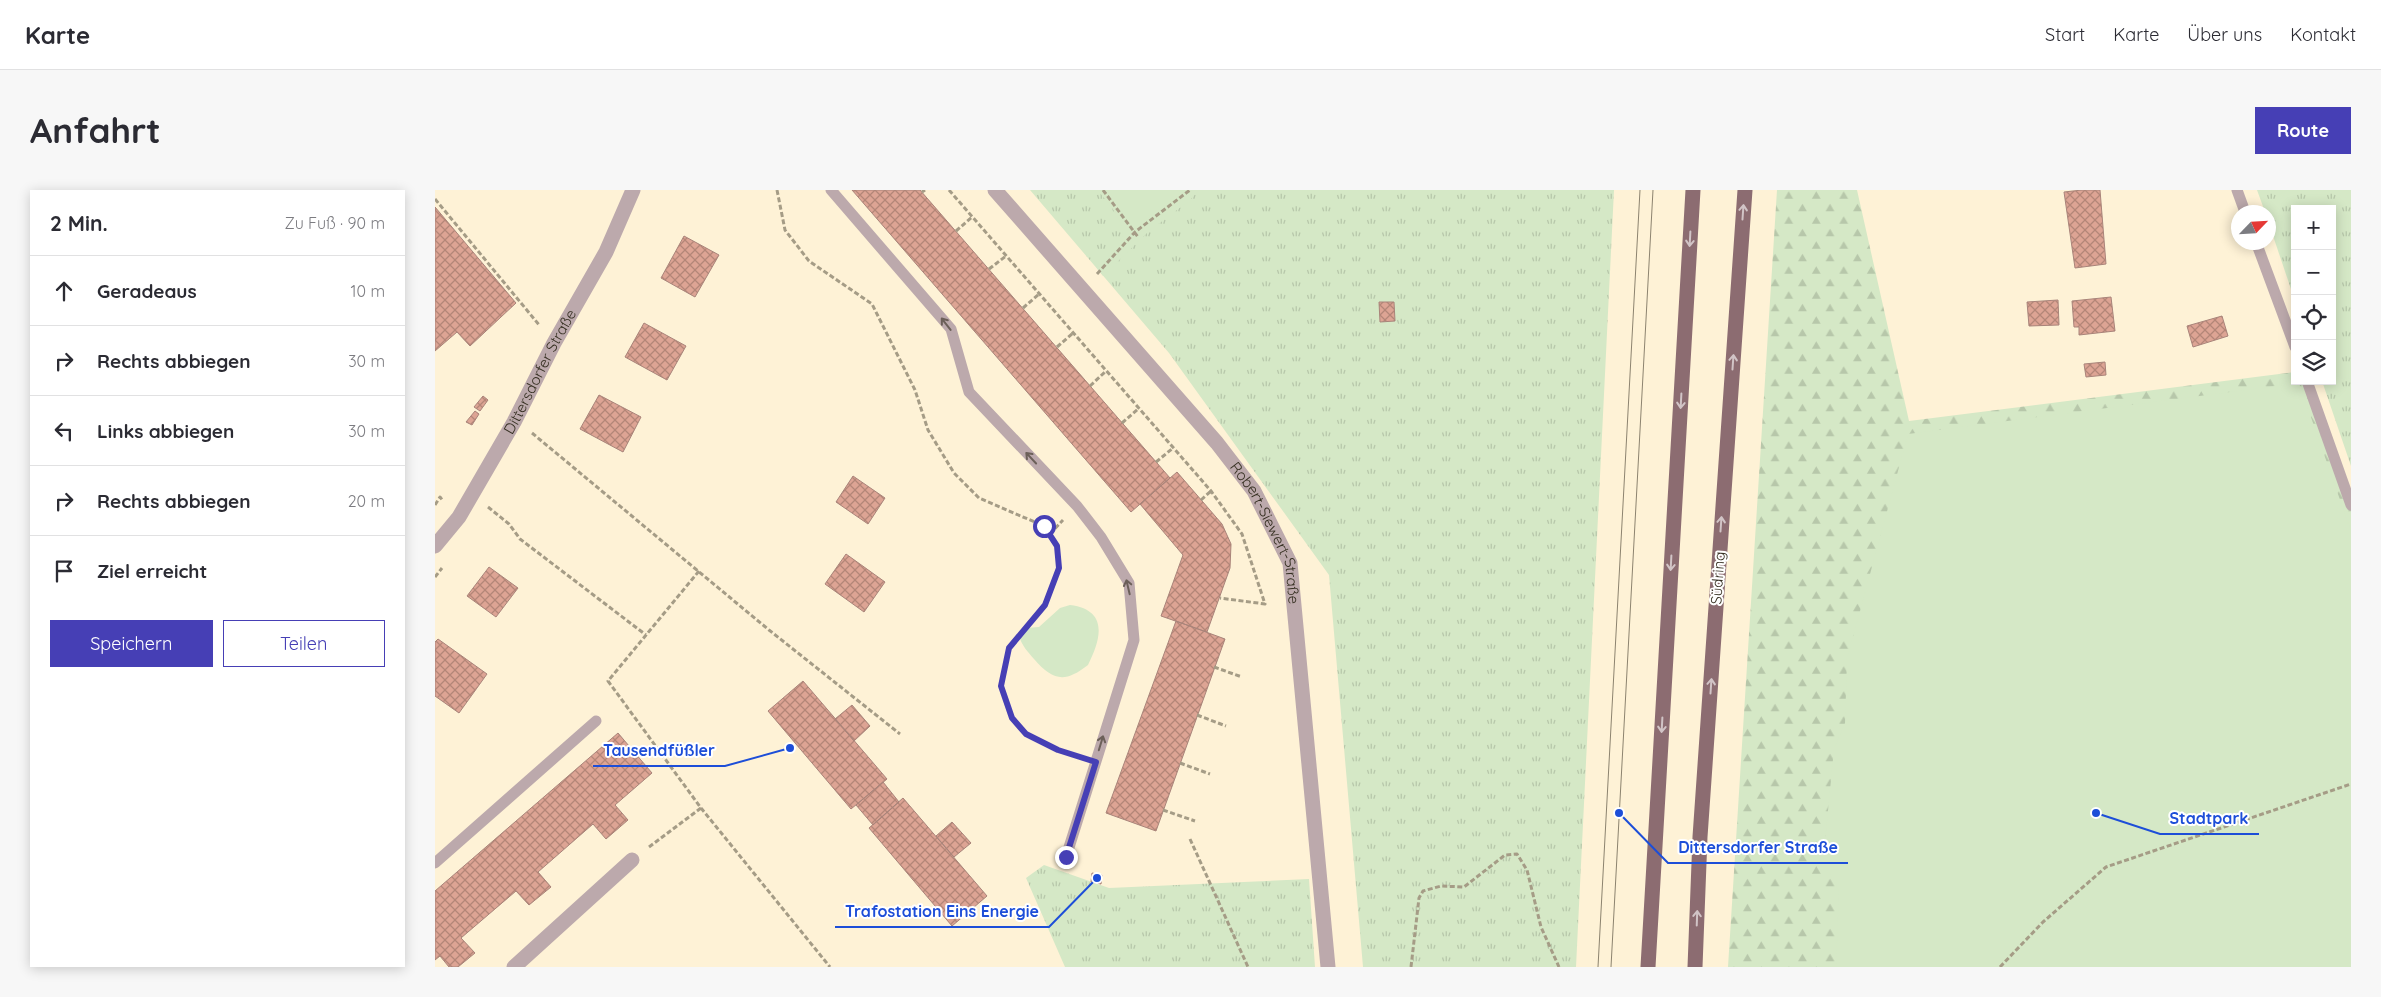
<!DOCTYPE html>
<html lang="de">
<meta charset="utf-8">
<style>
:root{--surface:#fff;--page:#f7f7f7;--text:#2b2b33;--muted:#7c7c81;--line:#e1e1e2;--accent:#463fb5}
body{margin:0;font-family:Quicksand,sans-serif;background:var(--page);color:var(--text)}
.controls{position:absolute;right:15px;top:15px;display:grid;overflow:hidden;border-radius:0px;box-shadow:0 2px 12px #0003}
.controls button{width:45px;height:45px;display:grid;place-items:center;padding:0;border:0;border-bottom:1px solid var(--line);background:var(--surface);color:var(--text);font:25px sans-serif}
.compass{position:absolute;left:1796px;top:15px;width:45px;height:45px;border-radius:50%;background:var(--surface);box-shadow:0 2px 12px #0003;rotate:65deg}
.stop{position:absolute;width:15px;height:15px;margin:-11px;border:4px solid #463fb5;border-radius:50%;background:#fff}
.stop.end{background:#463fb5;border-color:#fff;box-shadow:0 1px 5px #0008}
.list{margin:0;padding:0;list-style:none}
h2{display:flex;justify-content:space-between;align-items:center;height:65px;margin:0;padding:0 20px;font-size:21px}
h2 small{font-size:16px;font-weight:400;color:var(--muted)}
.list li{display:grid;grid-template-columns:32px 1fr auto;gap:15px;align-items:center;box-sizing:border-box;height:70px;padding:0 20px;border-top:1px solid var(--line)}
.list b{display:block;font-size:19px;white-space:nowrap}
.list em{font-size:16px;font-style:normal;color:var(--muted)}
.actions{display:flex;gap:10px;padding:15px 20px}
.actions a{flex:1;padding:11px 0;border:1px solid var(--accent);border-radius:0px;text-align:center;font-size:18px;color:var(--accent)}
.actions .main{background:var(--accent);color:#fff}
.icon{flex:none;width:28px;height:28px;fill:none;stroke:currentColor;stroke-width:2;stroke-linecap:round;stroke-linejoin:round}
.map{position:relative;flex:none;width:1916px;height:777px;overflow:hidden;border-radius:0px}
header{display:flex;align-items:center;gap:30px;box-sizing:border-box;height:70px;padding:0 25px;background:var(--surface);border-bottom:1px solid var(--line)}
header strong{font-size:24px}
nav{display:flex;gap:28px;margin-inline-start:auto;font-size:18px}
.intro{display:flex;align-items:center;justify-content:space-between;box-sizing:border-box;height:120px;padding:0 30px}
h1{margin:0;font-size:35px}
.button{padding:12px 22px;border-radius:0px;background:var(--accent);color:#fff;font-size:18px;font-weight:700}
main{display:flex;gap:30px;padding:0 30px}
aside{flex:1;background:var(--surface);border-radius:0px;box-shadow:0 2px 12px #0003}
.map>svg:first-child{display:block}
</style>
<header>
<strong>Karte</strong>
<nav><a>Start</a><a>Karte</a><a>Über uns</a><a>Kontakt</a></nav>
</header>
<div class="intro"><h1>Anfahrt</h1><a class="button">Route</a></div>
<main>
<aside>
<h2>2 Min.<small>Zu Fuß · 90 m</small></h2>
<ul class="list">
<li><svg class="icon" aria-label="ahead" viewBox="0 0 24 24"><path d="M12 20V5M6 11l6-6 6 6"/></svg><div><b>Geradeaus</b></div><em>10 m</em></li>
<li><svg class="icon" aria-label="right" viewBox="0 0 24 24"><path d="M7 20v-9h11M14 6l5 5-5 5"/></svg><div><b>Rechts abbiegen</b></div><em>30 m</em></li>
<li><svg class="icon" aria-label="left" viewBox="0 0 24 24"><path d="M17 20v-9H6M10 6l-5 5 5 5"/></svg><div><b>Links abbiegen</b></div><em>30 m</em></li>
<li><svg class="icon" aria-label="right" viewBox="0 0 24 24"><path d="M7 20v-9h11M14 6l5 5-5 5"/></svg><div><b>Rechts abbiegen</b></div><em>20 m</em></li>
<li><svg class="icon" aria-label="arrive" viewBox="0 0 24 24"><path d="M6 21V4h12l-3 4 3 4H6"/></svg><div><b>Ziel erreicht</b></div></li>
</ul>
<div class="actions"><a class="main">Speichern</a><a>Teilen</a></div>
</aside>
<div class="map">
<svg width="1916" height="777" viewBox="0 0 1916 777">
<defs>
<pattern id="grass-tufts" width="24" height="20" patternUnits="userSpaceOnUse" patternTransform="scale(1.25)"><rect width="24" height="20" fill="#d5e8c6"/><path d="M3 7l-1-3M5 7V3M7 7l1-3M15 17l-1-3M17 17v-4M19 17l1-3" fill="none" stroke="#b7c7aa"/></pattern>
<pattern id="forest-firs" width="22" height="20" patternUnits="userSpaceOnUse" patternTransform="scale(1.25)"><rect width="22" height="20" fill="#d5e8c6"/><path d="M5 1l3.5 6h-7zM16 11l3.5 6h-7z" fill="#b7c7aa"/></pattern>
<pattern id="building-cross-hatch" width="8" height="8" patternUnits="userSpaceOnUse" patternTransform="scale(1.25)"><rect width="8" height="8" fill="#dda494"/><path d="M0 0l8 8M0 8l8-8" fill="none" stroke="#b48678"/></pattern>
</defs>
<rect width="100%" height="100%" fill="#fef2d6"/>
<!-- grass -->
<path fill="url(#grass-tufts)" d="M595 0H1179L1141 777H928L894 385 734 163Z
M1822 0H1916V276L1887 191H1897V19H1860V111L1834 34V22H1830Z
M609 675 674 698 874 689 880 777H630L591 688Z"/>
<!-- forest -->
<path fill="url(#forest-firs)" d="M1342 0H1422L1474 231 1852 183 1860 182V191H1872L1916 315V703L1436 758 1444 777H1293Z"/>
<!-- green -->
<path fill="#d5e8c6" d="M662 0H764L755 10 713 42 668 86 661 77C668 71 677 66 683 59 698 40 675 14 662 0Z
M1864 193 1916 341V777H1401L1404 701 1388 672 1399 559 1410 533 1412 469 1473 244Z
M635 415C674 420 666 449 653 475 630 493 618 491 599 469 593 462 587 456 584 446L591 438 604 437 625 418Z"/>
<!-- building -->
<path fill="url(#building-cross-hatch)" stroke="#a9847a" d="M417 0H485L735 288 696 322Z
M1647 0H1665L1671 74 1640 78 1629 2Z
M0 17 81 113 35 156 22 142 0 161Z
M249 46 284 65 260 107 226 88Z
M1676 107 1680 141 1644 145V137H1639L1637 111Z
M1623 110 1624 135 1594 136 1592 112Z
M944 112H959L960 131 945 132Z
M1787 126 1793 146 1758 157 1752 136Z
M209 133 251 156 232 190 190 167Z
M1670 172 1671 185 1651 187 1649 174Z
M164 205 206 227 188 262 145 239Z
M48 206 53 210 45 221 39 217Z
M40 221 44 224 37 235 31 232Z
M742 282 787 334 796 354 795 378 772 442 726 426 748 365 705 314Z
M418 286 450 308 433 334 401 312Z
M411 364 450 392 429 422 390 394Z
M54 377 83 398 61 427 32 406Z
M741 431 790 449 721 641 671 623Z
M3 449 52 484 24 523 0 506V452Z
M368 491 452 589 416 619 333 521Z
M417 515 435 536 419 551 400 529Z
M183 543 217 583 180 615 193 630 171 649 158 634 103 682 116 697 94 715 81 701 26 748 40 763 23 777H14L5 766 0 770V701Z
M448 592 464 612 438 635 421 615Z
M468 608 552 706 517 736 434 638Z
M517 632 536 653 519 667 501 646Z
M657 683 667 685 666 694 656 692Z"/>
<g fill="none" stroke-linecap="round" stroke-linejoin="round">
<!-- path -->
<path stroke="#a59c86" stroke-width="3" stroke-dasharray="5 2.5" stroke-linecap="butt" d="M342 0 350 40 374 71 437 114 480 200 493 240 519 283 544 308 609 336 622 355 624 378 609 415 574 458 566 496 577 528 591 544 623 560 642 566
M514 0 776 301 807 344 830 414 785 408
M668 0 703 47
M487 2 490 0
M0 9 105 136
M521 41 537 27
M554 79 571 66
M662 84 700 42 755 0
M588 118 604 104
M622 157 638 143
M655 196 671 181
M687 233 703 219
M97 243 334 440 465 544
M721 272 738 258
M766 310 776 301
M0 315 5 307 8 311
M53 317 74 334 85 349 211 445
M615 344 628 330
M264 381 173 491 266 618 395 777
M0 387 7 378
M779 477 807 487
M762 525 791 536
M745 573 775 584
M728 620 760 631
M755 649 813 777
M214 657 266 618
M976 777 984 708 988 701 1006 696 1029 697 1070 665 1082 664 1092 680 1106 737 1124 777
M1565 777 1608 732 1671 677 1916 594"/>
<!-- lane -->
<path stroke="#bca9ac" stroke-width="11" d="M396 0 516 139 534 202 642 316 666 347 694 393 699 450 631 667
M1802 0 1810 22
M1821 52 1860 157
M1872 191 1916 315
M0 673 161 531"/>
<!-- street -->
<g stroke="#bca9ac" stroke-width="15">
<path id="s1" d="M560 0 782 253 819 301 855 373 893 777"/>
<path id="s2" d="M0 356 24 327 79 232 119 153 171 62 198 0"/>
<path d="M79 777 197 670"/>
</g>
<!-- primary -->
<path stroke="#8c6c71" stroke-width="15" d="M1213 777 1258 0
M1260 777 1265 647 1310 0"/>
<!-- tram -->
<path stroke="#8c836f" stroke-width="1" d="M1163 777 1205 0
M1176 777 1218 0"/>
</g>
<!-- one-way arrows -->
<defs><path id="oneway-shaft" d="M-6 0H5M1.5-3L5.5 0L1.5 3" fill="none" stroke-width="1.6" stroke-linecap="round" stroke-linejoin="round" transform="scale(1.25)"/></defs>
<g stroke="#d1c4c6">
<use href="#oneway-shaft" transform="translate(1308 22) rotate(-86)"/>
<use href="#oneway-shaft" transform="translate(1255 49) rotate(93)"/>
<use href="#oneway-shaft" transform="translate(1298 172) rotate(-86)"/>
<use href="#oneway-shaft" transform="translate(1246 211) rotate(93)"/>
<use href="#oneway-shaft" transform="translate(1286 334) rotate(-86)"/>
<use href="#oneway-shaft" transform="translate(1236 373) rotate(93)"/>
<use href="#oneway-shaft" transform="translate(1276 496) rotate(-86)"/>
<use href="#oneway-shaft" transform="translate(1227 535) rotate(93)"/>
<use href="#oneway-shaft" transform="translate(1262 728) rotate(-88)"/>
</g>
<g stroke="#6c6059">
<use href="#oneway-shaft" transform="translate(511 134) rotate(-128)"/>
<use href="#oneway-shaft" transform="translate(596 268) rotate(-133)"/>
<use href="#oneway-shaft" transform="translate(693 397) rotate(-103)"/>
<use href="#oneway-shaft" transform="translate(666 553) rotate(-73)"/>
</g>
<g fill="none" stroke-linecap="round" stroke-linejoin="round">
<!-- route -->
<path stroke="#463fb5" stroke-width="6" d="M609 336 622 356 624 378 610 415 574 458 566 496 577 528 591 544 623 560 661 572 631 667"/>
</g>
<g text-anchor="middle" stroke-width="4" stroke-linejoin="round" paint-order="stroke">
<!-- street labels -->
<g font-size="15" fill="#363022" stroke="#fff">
<text dy="5" stroke="none"><textPath href="#s2" startOffset="204">Dittersdorfer Straße</textPath></text>
<text dy="5" stroke="none"><textPath href="#s1" startOffset="441">Robert-Siewert-Straße</textPath></text>
<text transform="translate(1283 388) rotate(-86)" y="5">Südring</text>
</g>
</g>
<!-- callouts -->
<path fill="none" stroke="#1d4ed8" stroke-width="2" d="M355 558L290 576H158M1661 623L1725 644H1824M1184 623L1233 673H1413M662 688L614 737H400"/>
<g fill="#1d4ed8" stroke="#fff" stroke-width="2">
<circle cx="355" cy="558" r="5"/>
<circle cx="1661" cy="623" r="5"/>
<circle cx="1184" cy="623" r="5"/>
<circle cx="662" cy="688" r="5"/>
</g>
<g font-size="16" text-anchor="middle" font-weight="bold" fill="#1d4ed8" stroke="#fff" stroke-width="4" stroke-linejoin="round" paint-order="stroke">
<text x="224" y="566">Tausendfüßler</text>
<text x="1774" y="634">Stadtpark</text>
<text x="1323" y="663">Dittersdorfer Straße</text>
<text x="507" y="727">Trafostation Eins Energie</text>
</g>
</svg>
<div class="controls">
<button>+</button>
<button>−</button>
<button><svg class="icon" aria-label="locate" viewBox="0 0 24 24"><circle cx="12" cy="12" r="6"/><path d="M12 2v4M12 18v4M2 12h4M18 12h4"/></svg></button>
<button><svg class="icon" aria-label="layers" viewBox="0 0 24 24"><path d="M12 4l9 5-9 5-9-5zM3 14l9 5 9-5"/></svg></button>
</div>
<svg class="compass" viewBox="-18 -18 36 36"><path d="M0-13l5 13h-10z" fill="#e53935"/><path d="M0 13l5-13h-10z" fill="#7c7c81"/></svg>
<div class="stop" style="left:609px;top:336px"></div>
<div class="stop end" style="left:631px;top:667px"></div>
</div>
</main>
